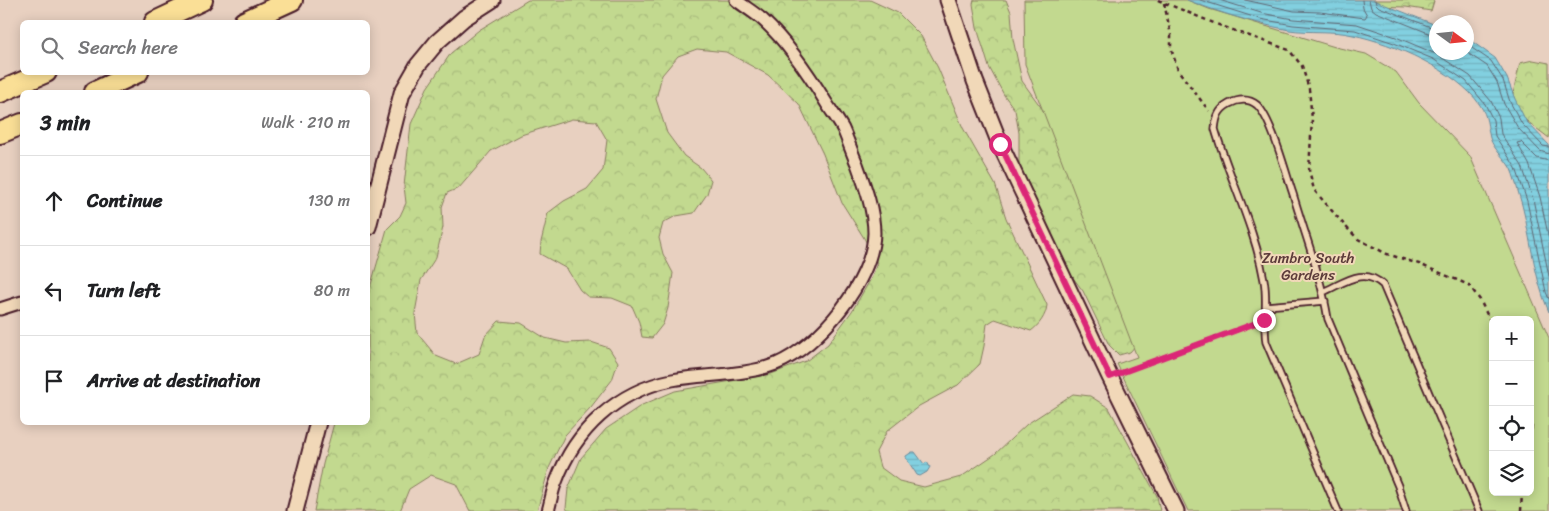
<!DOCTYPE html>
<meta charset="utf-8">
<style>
:root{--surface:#fff;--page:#f2f2f2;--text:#202124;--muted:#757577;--line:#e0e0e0}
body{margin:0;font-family:Sriracha,sans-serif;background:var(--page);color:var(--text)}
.controls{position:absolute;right:15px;bottom:15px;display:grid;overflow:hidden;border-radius:8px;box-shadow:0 2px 12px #0003}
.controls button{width:45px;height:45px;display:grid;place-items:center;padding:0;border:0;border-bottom:1px solid var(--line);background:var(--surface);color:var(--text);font:25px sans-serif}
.compass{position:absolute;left:1429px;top:15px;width:45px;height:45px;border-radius:50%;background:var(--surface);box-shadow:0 2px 12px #0003;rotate:105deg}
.stop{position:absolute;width:15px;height:15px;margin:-11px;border:4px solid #db2777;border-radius:50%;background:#fff}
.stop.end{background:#db2777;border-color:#fff;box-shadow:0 1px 5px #0008}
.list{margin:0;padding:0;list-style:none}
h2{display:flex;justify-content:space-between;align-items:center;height:65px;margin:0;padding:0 20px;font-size:21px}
h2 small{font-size:16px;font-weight:400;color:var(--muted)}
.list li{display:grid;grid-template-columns:32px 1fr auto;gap:15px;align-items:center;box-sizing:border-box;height:90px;padding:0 20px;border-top:1px solid var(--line)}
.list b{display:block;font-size:19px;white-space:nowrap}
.list em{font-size:16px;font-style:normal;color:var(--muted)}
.icon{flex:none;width:28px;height:28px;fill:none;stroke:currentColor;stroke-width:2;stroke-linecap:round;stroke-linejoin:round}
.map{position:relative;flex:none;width:1549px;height:511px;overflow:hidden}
.search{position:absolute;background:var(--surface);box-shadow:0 2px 12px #0003;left:20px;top:20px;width:350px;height:55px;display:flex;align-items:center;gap:12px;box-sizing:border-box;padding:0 18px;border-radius:8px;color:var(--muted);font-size:19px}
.panel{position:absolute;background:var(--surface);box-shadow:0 2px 12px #0003;left:20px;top:90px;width:350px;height:335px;border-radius:8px}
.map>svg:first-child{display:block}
</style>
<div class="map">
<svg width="1549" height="511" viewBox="0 0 1549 511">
<defs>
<pattern id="forest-crowns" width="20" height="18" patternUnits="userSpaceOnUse" patternTransform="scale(1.25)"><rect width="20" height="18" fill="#c2d98f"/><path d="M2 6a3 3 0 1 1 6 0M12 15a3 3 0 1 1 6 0" fill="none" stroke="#a8ba7c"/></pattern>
<pattern id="water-rules" width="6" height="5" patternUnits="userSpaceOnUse" patternTransform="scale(1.25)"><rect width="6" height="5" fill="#82d0e0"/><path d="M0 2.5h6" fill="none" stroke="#72b2c0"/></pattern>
</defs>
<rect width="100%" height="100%" fill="#e8d0c0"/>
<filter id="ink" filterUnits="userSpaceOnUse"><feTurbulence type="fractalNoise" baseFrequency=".02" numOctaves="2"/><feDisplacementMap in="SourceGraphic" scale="10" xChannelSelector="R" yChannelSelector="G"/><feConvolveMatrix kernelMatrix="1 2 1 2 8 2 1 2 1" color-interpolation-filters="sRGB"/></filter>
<g filter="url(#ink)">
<!-- forest -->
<path fill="url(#forest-crowns)" stroke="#867c5d" d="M528 0H870L898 13 921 36 938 68 963 128 995 184 1006 218 1047 305C1046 316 1039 325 1031 331L995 319 987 324 984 346 980 364 958 385 919 406 887 431 876 452 880 467 899 481 924 487 961 477 995 454 1027 424 1073 394 1090 396 1109 408 1157 496 1160 511H568L566 508 568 489 581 458 606 429 642 405 675 391 771 374 806 361 828 344 852 311 872 277 877 263 864 238 842 203 823 154 799 104 768 75 726 52 697 49 678 56 662 75 656 99 667 133 684 156 701 168 711 180 707 194 694 213 676 216 663 223 659 238 663 254 673 273 668 308 663 324 652 338 642 337 639 322 632 306 612 298 588 297 580 290 567 269 540 254 541 242 548 213 564 201 587 189 603 170 607 140 596 121 572 119 521 135 491 151 459 188 447 193 442 207 443 227 436 257 421 280 415 313 417 333 436 356 456 364 479 354 485 336 499 321 521 323 545 338 566 343 591 342 609 348 618 362 612 380 591 407 565 435 549 468 537 511H470L456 484 431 475 409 489 400 511H314L323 464 334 423 368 422V295L387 229 400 216 406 203 404 186 411 124 427 88 451 53 479 30Z
M974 0H1006L1011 12 1013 39 1022 81 1059 132 1137 344 1130 352 1119 355 1109 345 1083 291 1068 271 1019 168V133L1015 110 1004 95 989 67 977 28 973 4Z
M1343 0H1433L1434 1 1431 11 1406 7 1373 6Z
M1533 60 1549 63V138L1519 115 1512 98 1520 63Z"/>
<!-- green -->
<path fill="#c2d98f" stroke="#867c5d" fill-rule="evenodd" d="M1024 0H1187L1209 9 1335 47 1366 54 1396 72 1419 103 1470 156 1549 338V511H1188L1117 364 1137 357 1025 64ZM1493 320H1530V492H1493Z"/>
<!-- water -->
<path fill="url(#water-rules)" stroke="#6c8998" d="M1187 0H1373L1436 25V52H1466L1467 38 1495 58 1507 78 1515 99 1526 121 1549 145V312C1532 274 1531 231 1518 191 1516 184 1514 176 1511 169 1505 158 1494 150 1490 138 1487 126 1488 117 1480 105 1457 71 1393 43 1353 35 1332 30 1310 33 1289 30 1254 23 1220 13 1187 0Z
M912 452H915L924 464 927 462 930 467 927 472 920 476 917 475 906 458V456Z"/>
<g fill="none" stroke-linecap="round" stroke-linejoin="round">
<!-- shore -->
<path stroke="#606673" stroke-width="1" d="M1200 0 1260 19 1293 25 1355 30 1394 43 1433 59 1466 81 1485 104 1493 120 1495 136 1516 168 1527 201 1546 292 1549 299
M1219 0 1261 13 1293 19 1357 24 1396 37 1436 54 1470 76 1491 101 1499 118 1501 134 1522 166 1533 199 1549 276
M1245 0 1294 11 1320 12 1365 18 1367 15 1363 8 1362 0
M1369 0 1371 8 1376 12 1431 34 1436 35
M1375 0 1376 4 1379 7 1436 29
M1466 44 1491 61 1503 80 1510 102 1522 124 1543 146 1549 147
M1466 52 1487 66 1497 82 1504 104 1518 128 1540 151 1549 154
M1549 161 1537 158 1521 142 1517 143 1529 164 1540 197 1549 239"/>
<defs>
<path id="lane" d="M1323 292C1344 283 1363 266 1383 285L1479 511
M1266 306 1325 301
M1338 511 1266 342C1263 321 1268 301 1264 280 1255 228 1230 180 1215 129 1216 118 1218 110 1229 104 1238 99 1249 98 1257 105 1272 119 1286 174 1293 194 1305 235 1321 276 1328 319L1398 486 1406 511"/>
<path id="street" d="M0 309 22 302
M548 511C551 501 552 491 556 482 575 430 617 391 672 380 704 374 746 376 776 364 819 346 873 281 874 233 874 210 865 186 857 164 852 153 848 140 843 129 838 120 832 112 827 104 809 74 789 44 763 20 755 13 745 7 736 0"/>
<path id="secondary" d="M948 0 975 81 1000 144 1110 377 1176 511
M368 227 402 93 418 65 437 42 464 18 492 0
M295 511 318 422"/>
<path id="highway" d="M155 22 202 0
M244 22 292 0
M0 92 46 72
M95 92 138 72
M0 133 22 124"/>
</defs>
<!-- lane casing -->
<use href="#lane" stroke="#4a1f2b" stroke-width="9"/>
<!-- street casing -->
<use href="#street" stroke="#4a1f2b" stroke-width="15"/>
<!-- secondary casing -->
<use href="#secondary" stroke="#4a1f2b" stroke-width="19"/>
<!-- highway casing -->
<use href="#highway" stroke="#4a1f2b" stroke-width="24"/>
<!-- path -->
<path stroke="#4a1f2b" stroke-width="2.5" stroke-dasharray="4 4" stroke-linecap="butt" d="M1158 0 1216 24 1289 50 1302 66 1309 89 1312 119 1309 170 1314 190 1346 227 1358 239 1387 254 1419 264 1469 285 1480 300 1493 327
M1164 3 1171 35V48L1178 70 1209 111
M1123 372 1256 323
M1530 418 1532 425 1530 438
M1521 511 1522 492"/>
<!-- lane -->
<use href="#lane" stroke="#f1d8b8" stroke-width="5.5"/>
<!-- street -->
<use href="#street" stroke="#f1d8b8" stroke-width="11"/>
<!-- secondary -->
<use href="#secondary" stroke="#f1d8b8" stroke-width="15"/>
<!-- highway -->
<use href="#highway" stroke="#fadf96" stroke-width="20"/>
</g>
</g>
<g fill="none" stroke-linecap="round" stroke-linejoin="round" filter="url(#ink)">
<!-- route -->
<path stroke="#db2777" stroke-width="6" d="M1000 144 1110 377 1264 320"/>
</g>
<g text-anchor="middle" stroke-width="4" stroke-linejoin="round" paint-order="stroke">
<!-- park labels -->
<g font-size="15" fill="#5c3b3a" stroke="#f1d8b8">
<text x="1308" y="263">Zumbro South<tspan x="1308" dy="17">Gardens</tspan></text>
</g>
</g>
</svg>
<div class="controls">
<button>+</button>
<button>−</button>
<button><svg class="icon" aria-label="locate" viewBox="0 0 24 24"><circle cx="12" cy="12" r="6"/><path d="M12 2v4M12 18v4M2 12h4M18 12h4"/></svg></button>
<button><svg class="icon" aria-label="layers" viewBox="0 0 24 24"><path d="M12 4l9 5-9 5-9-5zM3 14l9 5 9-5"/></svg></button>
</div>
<svg class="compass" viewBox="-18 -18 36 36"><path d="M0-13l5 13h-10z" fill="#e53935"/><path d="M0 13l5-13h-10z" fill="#757577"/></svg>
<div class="stop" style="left:1000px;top:144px"></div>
<div class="stop end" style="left:1264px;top:320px"></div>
<div class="search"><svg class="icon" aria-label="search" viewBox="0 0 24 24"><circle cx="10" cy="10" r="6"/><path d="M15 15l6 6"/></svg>Search here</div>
<section class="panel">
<h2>3 min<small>Walk · 210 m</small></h2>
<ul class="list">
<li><svg class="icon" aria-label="ahead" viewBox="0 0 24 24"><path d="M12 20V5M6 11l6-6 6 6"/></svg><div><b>Continue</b></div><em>130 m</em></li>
<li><svg class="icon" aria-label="left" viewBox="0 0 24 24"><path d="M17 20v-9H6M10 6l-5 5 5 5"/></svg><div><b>Turn left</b></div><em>80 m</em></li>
<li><svg class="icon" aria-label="arrive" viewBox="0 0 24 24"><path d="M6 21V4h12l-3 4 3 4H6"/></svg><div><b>Arrive at destination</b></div></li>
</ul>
</section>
</div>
